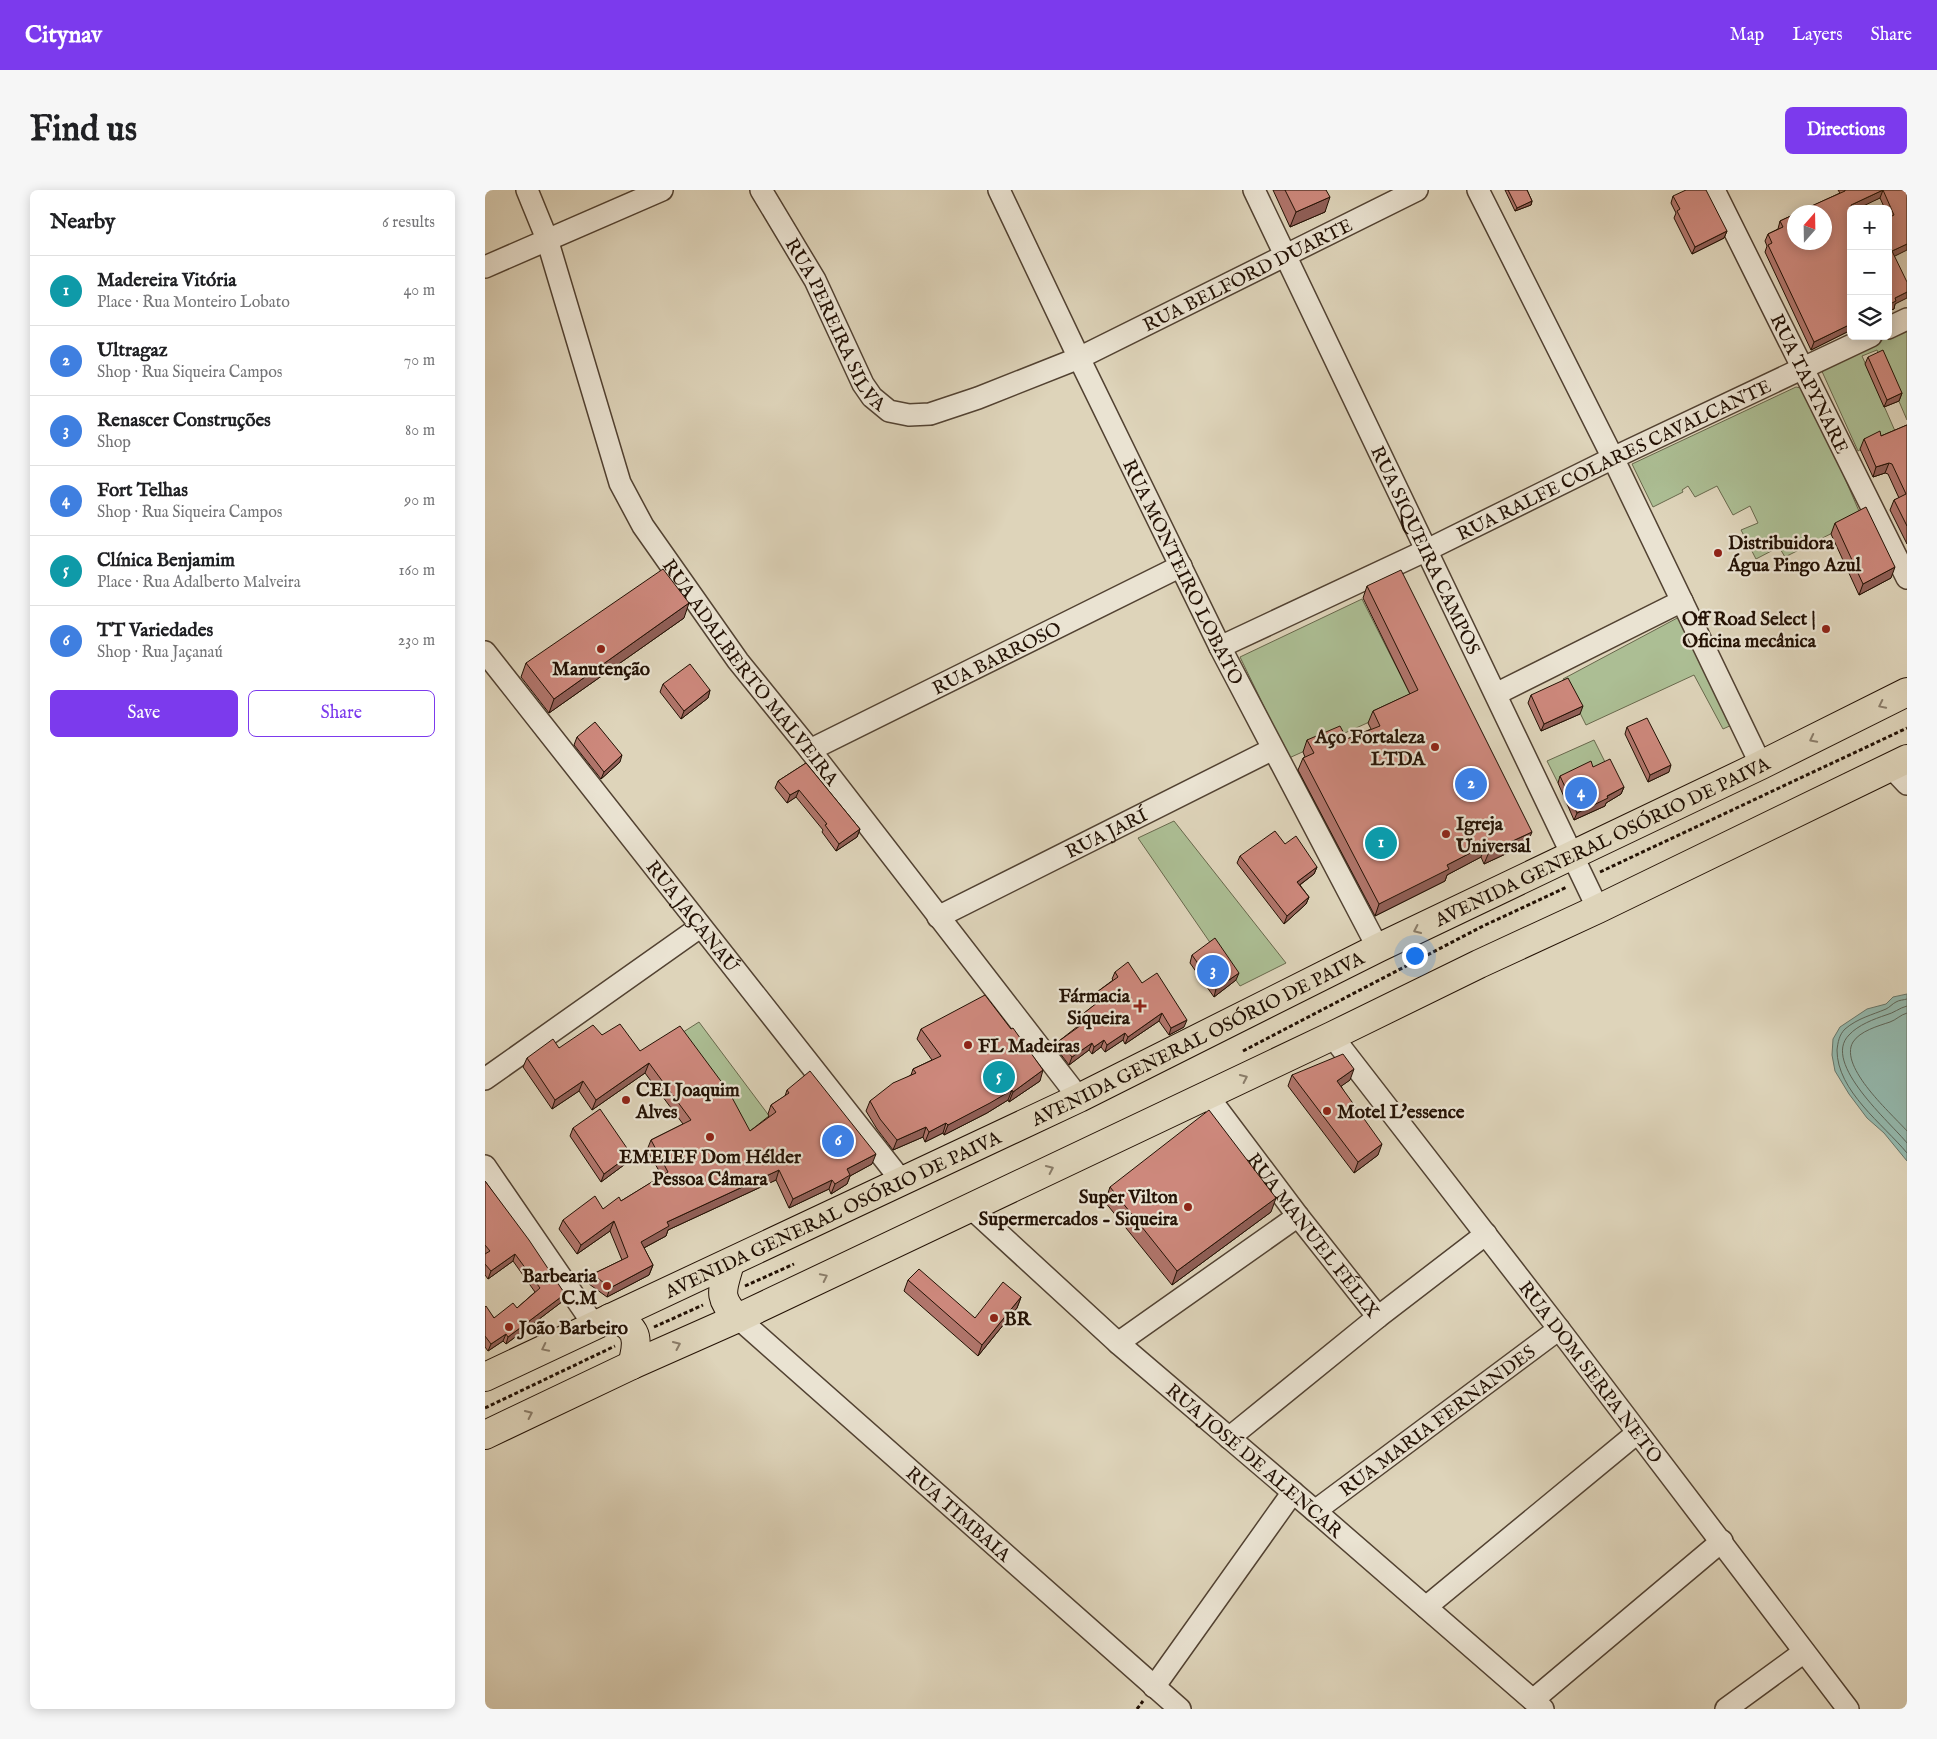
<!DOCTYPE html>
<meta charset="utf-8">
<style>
:root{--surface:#fff;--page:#f6f6f6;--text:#202124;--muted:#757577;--line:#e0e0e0;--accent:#7c3aed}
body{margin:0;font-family:"IM FELL English",serif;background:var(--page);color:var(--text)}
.controls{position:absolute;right:15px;top:15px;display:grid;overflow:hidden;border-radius:8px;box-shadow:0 2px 12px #0003}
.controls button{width:45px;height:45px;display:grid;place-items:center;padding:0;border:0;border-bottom:1px solid var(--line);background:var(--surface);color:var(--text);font:25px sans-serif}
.compass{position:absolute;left:1302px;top:15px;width:45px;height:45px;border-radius:50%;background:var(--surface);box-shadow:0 2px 12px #0003;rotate:20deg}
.you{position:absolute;left:929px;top:765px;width:18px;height:18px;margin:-12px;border:4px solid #fff;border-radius:50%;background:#1a73e8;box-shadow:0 0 0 8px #1a73e833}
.badge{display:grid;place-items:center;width:32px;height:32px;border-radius:50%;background:var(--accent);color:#fff;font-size:16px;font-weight:700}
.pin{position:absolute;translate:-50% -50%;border:2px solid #fff;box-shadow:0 1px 5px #0006}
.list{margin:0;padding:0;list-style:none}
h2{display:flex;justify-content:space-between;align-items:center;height:65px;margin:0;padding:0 20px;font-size:21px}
h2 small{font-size:16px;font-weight:400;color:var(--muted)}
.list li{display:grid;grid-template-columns:32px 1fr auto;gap:15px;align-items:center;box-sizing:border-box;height:70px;padding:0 20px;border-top:1px solid var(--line)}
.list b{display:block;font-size:19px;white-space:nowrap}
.list p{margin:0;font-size:16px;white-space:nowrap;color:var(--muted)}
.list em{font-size:16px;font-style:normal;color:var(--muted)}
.actions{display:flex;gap:10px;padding:15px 20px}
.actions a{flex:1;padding:11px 0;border:1px solid var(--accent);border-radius:8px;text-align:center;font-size:18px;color:var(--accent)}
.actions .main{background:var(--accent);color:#fff}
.icon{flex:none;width:28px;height:28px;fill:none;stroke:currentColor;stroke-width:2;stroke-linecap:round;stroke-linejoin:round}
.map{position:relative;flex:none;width:1422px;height:1519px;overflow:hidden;border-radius:8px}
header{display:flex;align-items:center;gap:30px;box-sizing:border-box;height:70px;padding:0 25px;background:var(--accent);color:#fff}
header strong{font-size:24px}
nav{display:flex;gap:28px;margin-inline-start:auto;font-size:18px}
.intro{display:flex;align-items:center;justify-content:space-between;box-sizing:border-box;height:120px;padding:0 30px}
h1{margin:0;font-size:35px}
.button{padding:12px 22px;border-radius:8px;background:var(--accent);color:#fff;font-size:18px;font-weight:700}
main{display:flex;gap:30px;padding:0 30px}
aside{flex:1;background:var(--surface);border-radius:8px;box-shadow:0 2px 12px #0003}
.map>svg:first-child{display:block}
</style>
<header>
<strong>Citynav</strong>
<nav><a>Map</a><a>Layers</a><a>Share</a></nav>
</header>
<div class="intro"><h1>Find us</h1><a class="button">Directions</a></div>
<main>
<aside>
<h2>Nearby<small>6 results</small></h2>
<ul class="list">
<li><span class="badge" style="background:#0f9aa8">1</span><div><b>Madereira Vitória</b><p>Place · Rua Monteiro Lobato</p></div><em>40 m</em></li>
<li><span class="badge" style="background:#3f7fe0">2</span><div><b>Ultragaz</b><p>Shop · Rua Siqueira Campos</p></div><em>70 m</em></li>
<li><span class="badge" style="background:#3f7fe0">3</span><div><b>Renascer Construções</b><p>Shop</p></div><em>80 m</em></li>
<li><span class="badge" style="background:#3f7fe0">4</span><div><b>Fort Telhas</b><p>Shop · Rua Siqueira Campos</p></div><em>90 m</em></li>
<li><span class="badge" style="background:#0f9aa8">5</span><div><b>Clínica Benjamim</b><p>Place · Rua Adalberto Malveira</p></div><em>160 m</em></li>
<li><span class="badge" style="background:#3f7fe0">6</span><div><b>TT Variedades</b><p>Shop · Rua Jaçanaú</p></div><em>230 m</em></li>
</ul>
<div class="actions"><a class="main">Save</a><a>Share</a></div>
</aside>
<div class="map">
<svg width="1422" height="1519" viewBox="0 0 1422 1519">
<rect width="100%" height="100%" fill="#ded4ba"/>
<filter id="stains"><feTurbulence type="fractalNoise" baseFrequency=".004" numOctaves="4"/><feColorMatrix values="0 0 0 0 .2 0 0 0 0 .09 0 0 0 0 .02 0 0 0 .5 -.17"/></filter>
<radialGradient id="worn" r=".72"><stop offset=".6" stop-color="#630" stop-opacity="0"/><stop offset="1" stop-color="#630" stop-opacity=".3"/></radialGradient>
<!-- green -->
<path fill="#acbe94" stroke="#68684c" d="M1422 139V230L1392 160 1377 166 1410 241 1373 261 1335 177Z
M1311 197 1316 198 1324 205 1377 328 1300 367 1294 357 1271 369 1256 340 1273 333 1265 316 1248 325 1232 296 1210 307 1203 296 1197 300 1198 302 1168 317 1147 274Z
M877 409 929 512 804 568 755 467Z
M1196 426 1249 534 1238 539 1209 485 1101 535 1078 489Z
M1109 550 1122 576 1103 578 1073 593 1062 571Z
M689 631 801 773 755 796 653 648Z
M214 832 288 931 260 949 192 846Z"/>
<!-- water -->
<path fill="#93b8ad" stroke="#667569" d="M1422 804V971L1399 943 1382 928 1364 904 1350 881 1347 865 1348 849 1355 837 1382 819 1401 814 1408 807Z"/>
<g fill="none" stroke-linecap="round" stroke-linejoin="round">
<!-- shore -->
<path stroke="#5b6458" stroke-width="1" d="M1422 809C1419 810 1414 810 1411 812 1407 814 1405 817 1401 819 1387 825 1373 828 1360 839 1354 845 1353 852 1352 860 1352 901 1398 934 1422 963
M1422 816C1414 818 1409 823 1401 825 1389 829 1373 835 1364 845 1336 873 1406 933 1422 953
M1422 823C1415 825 1411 830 1405 832 1393 836 1375 841 1368 852 1353 877 1408 925 1422 941"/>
<defs>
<g id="minor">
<path id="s1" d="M42 0 62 49 135 293 158 336 253 471 325 560 594 908"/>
<path id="s2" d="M276 0 330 90 378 194 387 207 404 221 424 225 445 224 493 208 594 168 932 0"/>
<path id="s3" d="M514 0 594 168 735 457 893 758"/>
<path id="s4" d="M769 0 1113 719"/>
<path d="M993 0 1128 268 1276 575"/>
<path id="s5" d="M1229 0 1422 388"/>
<path d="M0 77 177 0"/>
<path d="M1403 138 1422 129"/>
<path id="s6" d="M735 457 942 360 1128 268 1386 146"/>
<path id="s7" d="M0 462 416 990"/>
<path d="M1011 504 1197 411"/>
<path id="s8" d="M325 560 696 376"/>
<path d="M1406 577 1422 594"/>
<path id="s9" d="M453 727 788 559"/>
<path id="s10" d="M847 846 1074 1139 1363 1519"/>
<path d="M0 889 215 737"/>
<path id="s11" d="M722 905 813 1026 893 1127 744 1248"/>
<path d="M0 976 109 1135"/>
<path id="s12" d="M485 1017 633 1153 830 1321 1058 1519"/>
<path d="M893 1127 1001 1044"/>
<path id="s13" d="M253 1128 695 1519"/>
<path d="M633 1153 813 1026"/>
<path id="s14" d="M830 1321 1074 1139"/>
<path d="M941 1417 1152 1243"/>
<path d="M669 1497 808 1302"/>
<path d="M1048 1510 1237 1351"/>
<path d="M1241 1519 1319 1462"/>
</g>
<g id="major">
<path d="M245 1073C238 1099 231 1107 253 1128"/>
<path d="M125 1128C154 1135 154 1150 147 1175"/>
<path id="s15" d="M0 1187 594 908 893 758 1276 575 1422 502"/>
<path d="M0 1245 147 1175 253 1128 847 846 994 774 1113 719 1422 569"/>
</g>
</defs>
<!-- minor casing -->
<use href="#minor" stroke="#524232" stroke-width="24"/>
<!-- major casing -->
<use href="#major" stroke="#231104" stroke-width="30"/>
<!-- path -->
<path stroke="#231104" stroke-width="3" stroke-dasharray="4 2.5" stroke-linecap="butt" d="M1115 682 1422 538
M758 861 998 736 1082 697
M260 1096 309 1074
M169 1137 218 1115
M0 1218 130 1156
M652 1519 658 1511"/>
<!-- minor -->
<use href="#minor" stroke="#eae3d2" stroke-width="21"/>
<!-- major -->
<use href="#major" stroke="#ded4ba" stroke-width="28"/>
</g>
<!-- wall -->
<path fill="#b0756b" stroke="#231104" d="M788 0H841L840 22 805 37Z
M1020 0H1042L1047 11 1046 15 1030 21Z
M1353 0H1422L1409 66 1410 114 1409 119 1403 121V28H1404L1403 26V19H1400L1395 8 1366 19V140L1326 160 1280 62 1282 56 1280 51 1283 44 1293 39 1295 31 1355 3Z
M1188 6 1242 41 1239 48 1207 64 1189 28 1191 23 1186 13Z
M1383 167 1417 203 1414 211 1399 217 1380 174Z
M1422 235V354L1405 320 1409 310 1414 308 1403 284 1400 283 1388 287 1375 259 1379 249 1396 246Z
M1350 333 1406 388 1374 405 1346 344Z
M882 396 1042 654 999 674 996 667 962 685 960 691 890 726 813 580 818 568 820 567 818 562 822 550 862 549 886 539 883 533 888 521 925 504 878 408Z
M199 428 64 523 36 487 41 473Z
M178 494 225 500 223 508 196 529 175 502Z
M1046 505 1095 524 1056 541 1043 513Z
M1142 537 1184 582 1163 592 1140 544Z
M92 547 135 572 116 589 89 555Z
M321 573 375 639 372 647 351 661 337 642 338 640 311 607 302 613 290 598 293 591Z
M1108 577 1139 597 1136 604 1121 613 1120 616 1089 630 1073 593 1075 586Z
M755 666 832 677 829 684 815 695 824 707 821 714 799 734 752 673Z
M707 765 751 790 729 807 705 773Z
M630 782 657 793 699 837 684 845 674 831 640 854 638 850 620 862 616 857 607 864 604 860 584 875 571 858 574 851 593 836 592 834 594 827 612 813 609 810 612 802 628 790 627 789Z
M436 839 555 891 524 912 523 910 502 923 459 945 458 943 440 952 438 947 408 960 392 939 381 921 385 911 426 885 428 879 447 870 432 849Z
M117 845 155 861 265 941 284 926 283 924 286 915 300 906 302 900 387 974 365 986 362 994 346 1004 344 999 304 1018 291 990 183 1040 181 1046 159 1058 168 1075 164 1085 122 1107 104 1094 108 1084 137 1070 125 1041 92 1064 74 1039 78 1030 118 1019 136 1011 177 986 162 960 166 950 198 934 160 883 107 920 94 901 67 919 38 877 42 868Z
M807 885 865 890 856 896 893 965 869 983 803 896Z
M88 938 143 972 116 992 85 946Z
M0 991 80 1104 78 1111 21 1154 18 1151 3 1161 0 1157V1117L9 1128 32 1118 50 1102 28 1071 3 1089 0 1085Z
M625 997 786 1022 687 1095 620 1012Z
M423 1090 490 1128 536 1107 532 1118 493 1166 419 1101Z"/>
<!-- shaded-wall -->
<path fill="#905f57" stroke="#231104" d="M1398 0 1395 8 1372 19H1366V15Z
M845 7 840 22 805 37 811 22Z
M1047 11 1046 15 1030 21 1032 18Z
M1242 41 1239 48 1207 64 1210 57Z
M1422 54V60L1404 69 1407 61Z
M1422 102V108L1410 114 1409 119 1403 121V115L1410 108Z
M1366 134V140L1326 160 1329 152Z
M1417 203 1414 211 1399 217 1402 210Z
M1404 273 1400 283 1388 287 1391 277Z
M1410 377 1406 388 1374 405 1378 394Z
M204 413 199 428 64 523 69 509Z
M225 500 223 508 196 529 199 521Z
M1098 516 1095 524 1056 541 1059 534Z
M137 565 135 572 116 589 119 582Z
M1186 575 1184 582 1163 592 1165 585Z
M1139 597 1136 604 1121 613 1120 616 1089 630 1092 623Z
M314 600 311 607 302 613 305 605Z
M375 639 372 647 351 661 354 654Z
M1047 642 1042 654 999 674 1004 662Z
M1001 655 996 667 962 685 960 691 890 726 894 714 962 675Z
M832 677 829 684 809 699 812 692Z
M824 707 821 714 799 734 802 726Z
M754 783 751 790 729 807 731 799Z
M677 823 674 831 640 854 643 847Z
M702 830 699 837 684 845 686 838Z
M640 843 638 850 620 862 622 855Z
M619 850 616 857 607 864 609 857Z
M607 853 604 860 584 875 587 867Z
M164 873 160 883 107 920 111 910Z
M869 879 865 890 848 902 852 891Z
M558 880 555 891 524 912 528 902Z
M98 891 94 901 67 919 70 910Z
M527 900 523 910 502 923 459 945 463 935Z
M461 933 458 943 440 952 444 942Z
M441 937 438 947 408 960 412 950Z
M897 954 893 965 869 983 873 972Z
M146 964 143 972 116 992 119 984Z
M391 964 387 974 365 986 362 994 346 1004 350 994 362 979Z
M294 980 291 990 183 1040 181 1046 153 1061 156 1052 182 1032Z
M347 990 344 999 304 1018 308 1009Z
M791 1008 786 1022 687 1095 692 1081Z
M129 1031 125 1041 92 1064 96 1055Z
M30 1064 28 1071 3 1089 6 1081Z
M168 1075 164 1085 122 1107 125 1098Z
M80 1104 78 1111 21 1154 23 1147Z
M536 1107 532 1118 493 1166 497 1155Z
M21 1144 18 1151 3 1161 6 1154Z"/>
<!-- building -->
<path fill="#cd887c" stroke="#231104" d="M800 0H841L845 7 811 22Z
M1023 0H1042L1047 11 1032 18Z
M1201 0H1221L1242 41 1210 57 1192 21 1195 19 1188 6Z
M1360 0H1422V54L1407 61 1422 92V102L1410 108 1411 111 1403 115V28L1409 25 1398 0 1366 15 1367 19H1366V134L1329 152 1283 55 1287 53 1283 44 1298 37 1295 31 1310 24V52H1340V22H1313L1360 1Z
M1398 160 1417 203 1402 210 1383 167Z
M1422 235V336L1409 310 1421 304 1407 274 1404 273 1391 277 1379 249 1395 241 1396 246Z
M1381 317 1410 377 1378 394 1350 333Z
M178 379 204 413 69 509 41 473Z
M916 380 1047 642 1004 662 1001 655 962 675 964 679 894 714 818 568 829 563 822 550 855 536 862 549 895 536 888 521 933 500 882 396Z
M205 474 225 500 199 521 178 494Z
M1083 488 1098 516 1059 534 1046 505Z
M1162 528 1186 575 1165 585 1142 537Z
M110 532 137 565 119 582 92 547Z
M1125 569 1139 597 1122 606 1123 608 1092 623 1075 586 1106 571 1108 577Z
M321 573 375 639 354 654 340 635 342 634 314 600 305 605 293 591Z
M790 641 800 654 811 646 832 677 812 692 824 707 802 726 755 666Z
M730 748 754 783 731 799 707 765Z
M643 772 657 793 672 783 702 830 686 838 677 823 643 847 640 843 622 855 619 850 609 857 607 853 587 867 574 851 599 833 594 827 617 809 612 802 633 787 630 782Z
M500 805 526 839 528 838 558 880 528 902 527 900 505 913 463 935 461 933 444 942 441 937 412 950 395 929 385 911 408 893 431 883 428 879 456 866 436 839Z
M135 834 155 861 195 836 244 902 265 941 291 922 286 915 304 903 302 900 325 881 391 964 362 979 365 985 350 994 347 990 308 1009 294 980 182 1032 184 1036 156 1052 168 1075 125 1098 108 1084 143 1067 129 1031 96 1055 78 1030 110 1006 118 1019 134 1007 136 1011 183 982 166 950 206 930 164 873 111 910 98 891 70 910 42 868 68 849 74 858 108 835 117 845Z
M858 864 869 879 852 891 897 954 873 972 807 885Z
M115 919 146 964 119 984 88 938Z
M724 920 791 1008 692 1081 625 997Z
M0 991 44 1050 80 1104 23 1147 21 1144 6 1154 0 1146V1117L1 1116 9 1128 28 1113 32 1118 55 1098 30 1064 6 1081 0 1074V1064L5 1061 0 1055Z
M434 1079 490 1128 518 1092 536 1107 497 1155 423 1090Z"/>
<!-- one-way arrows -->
<defs><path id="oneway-chevron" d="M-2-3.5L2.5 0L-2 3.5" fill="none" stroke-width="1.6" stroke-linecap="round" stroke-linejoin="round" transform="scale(1.25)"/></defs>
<g stroke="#8a7c68">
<use href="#oneway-chevron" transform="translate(1397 515) rotate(154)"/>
<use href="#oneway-chevron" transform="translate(1328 549) rotate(153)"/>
<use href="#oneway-chevron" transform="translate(932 740) rotate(155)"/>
<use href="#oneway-chevron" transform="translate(759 888) rotate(-25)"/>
<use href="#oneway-chevron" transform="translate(565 979) rotate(-25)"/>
<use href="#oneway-chevron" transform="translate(339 1087) rotate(-26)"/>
<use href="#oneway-chevron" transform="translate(192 1155) rotate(-24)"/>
<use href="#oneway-chevron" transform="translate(60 1158) rotate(154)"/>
<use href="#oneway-chevron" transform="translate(44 1224) rotate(-25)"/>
</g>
<!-- markers -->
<g fill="#8f2418" stroke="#eae3d2" stroke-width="2">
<circle cx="1233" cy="363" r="5"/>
<circle cx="1341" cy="439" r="5"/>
<circle cx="116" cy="459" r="5"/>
<circle cx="950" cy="557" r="5"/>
<circle cx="961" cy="644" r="5"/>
<path d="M652.5 808.5h5v5h5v5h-5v5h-5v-5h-5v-5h5z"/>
<circle cx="483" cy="855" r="5"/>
<circle cx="141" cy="910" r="5"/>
<circle cx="842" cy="921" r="5"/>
<circle cx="225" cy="947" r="5"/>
<circle cx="703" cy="1017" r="5"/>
<circle cx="122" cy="1096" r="5"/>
<circle cx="509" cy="1128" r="5"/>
<circle cx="24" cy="1137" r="5"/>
</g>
<g text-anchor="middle" stroke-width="4.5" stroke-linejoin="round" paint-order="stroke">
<!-- street labels -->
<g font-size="19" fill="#231104" stroke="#eae3d2">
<text dy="7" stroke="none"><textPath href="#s2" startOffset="646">RUA BELFORD DUARTE</textPath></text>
<text dy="7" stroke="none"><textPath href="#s2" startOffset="154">RUA PEREIRA SILVA</textPath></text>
<text dy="7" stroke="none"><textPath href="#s5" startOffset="216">RUA TAPYNARE</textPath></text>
<text dy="7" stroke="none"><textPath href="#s6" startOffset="436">RUA RALFE COLARES CAVALCANTE</textPath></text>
<text dy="7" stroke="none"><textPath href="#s4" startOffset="399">RUA SIQUEIRA CAMPOS</textPath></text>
<text dy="7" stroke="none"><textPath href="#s3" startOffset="424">RUA MONTEIRO LOBATO</textPath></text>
<text dy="7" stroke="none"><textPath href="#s8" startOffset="208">RUA BARROSO</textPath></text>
<text dy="7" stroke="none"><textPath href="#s1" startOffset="538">RUA ADALBERTO MALVEIRA</textPath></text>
<text dy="7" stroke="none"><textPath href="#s9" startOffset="188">RUA JARÍ</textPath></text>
<text dy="7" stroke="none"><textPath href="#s15" startOffset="1239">AVENIDA GENERAL OSÓRIO DE PAIVA</textPath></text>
<text dy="7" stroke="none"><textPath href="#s7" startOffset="336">RUA JAÇANAÚ</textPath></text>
<text dy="7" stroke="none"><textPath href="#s15" startOffset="789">AVENIDA GENERAL OSÓRIO DE PAIVA</textPath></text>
<text dy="7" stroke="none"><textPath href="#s15" startOffset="384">AVENIDA GENERAL OSÓRIO DE PAIVA</textPath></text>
<text dy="7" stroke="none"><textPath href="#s11" startOffset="176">RUA MANUEL FÉLIX</textPath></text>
<text dy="7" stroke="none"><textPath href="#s10" startOffset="424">RUA DOM SERPA NETO</textPath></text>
<text dy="7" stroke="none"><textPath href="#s14" startOffset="152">RUA MARIA FERNANDES</textPath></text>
<text dy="7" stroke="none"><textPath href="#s12" startOffset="381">RUA JOSÉ DE ALENCAR</textPath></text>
<text dy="7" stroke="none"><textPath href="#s13" startOffset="295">RUA TIMBAIA</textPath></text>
</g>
<!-- poi labels -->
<g font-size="19" font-weight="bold" fill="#231104" stroke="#eae3d2" text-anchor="start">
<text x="1243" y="359">Distribuidora<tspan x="1243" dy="22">Água Pingo Azul</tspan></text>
<text x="1331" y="435" text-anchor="end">Off Road Select |<tspan x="1331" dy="22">Oficina mecânica</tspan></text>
<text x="116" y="485" text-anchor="middle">Manutenção</text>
<text x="940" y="553" text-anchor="end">Aço Fortaleza<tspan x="940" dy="22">LTDA</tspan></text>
<text x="971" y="640">Igreja<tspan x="971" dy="22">Universal</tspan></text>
<text x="645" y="812" text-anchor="end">Fármacia<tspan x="645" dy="22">Siqueira</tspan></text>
<text x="493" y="862">FL Madeiras</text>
<text x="151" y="906">CEI Joaquim<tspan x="151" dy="22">Alves</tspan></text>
<text x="852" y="928">Motel L'essence</text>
<text x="225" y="973" text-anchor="middle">EMEIEF Dom Hélder<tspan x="225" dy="22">Pessoa Câmara</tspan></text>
<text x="693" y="1013" text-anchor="end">Super Vilton<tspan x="693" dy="22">Supermercados - Siqueira</tspan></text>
<text x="112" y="1092" text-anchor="end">Barbearia<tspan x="112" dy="22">C.M</tspan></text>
<text x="519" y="1135">BR</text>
<text x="34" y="1144">João Barbeiro</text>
</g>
</g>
<rect width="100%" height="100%" filter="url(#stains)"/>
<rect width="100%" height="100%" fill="url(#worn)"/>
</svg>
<div class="controls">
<button>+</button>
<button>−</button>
<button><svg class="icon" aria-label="layers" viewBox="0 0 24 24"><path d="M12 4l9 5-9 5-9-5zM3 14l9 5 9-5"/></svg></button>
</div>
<svg class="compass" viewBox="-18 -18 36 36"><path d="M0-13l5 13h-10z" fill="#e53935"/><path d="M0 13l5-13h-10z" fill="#757577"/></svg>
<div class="you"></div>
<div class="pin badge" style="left:896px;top:653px;background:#0f9aa8">1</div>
<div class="pin badge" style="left:986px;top:594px;background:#3f7fe0">2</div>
<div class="pin badge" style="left:728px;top:781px;background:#3f7fe0">3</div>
<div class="pin badge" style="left:1096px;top:603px;background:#3f7fe0">4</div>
<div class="pin badge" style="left:514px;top:887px;background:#0f9aa8">5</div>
<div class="pin badge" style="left:353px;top:951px;background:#3f7fe0">6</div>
</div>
</main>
